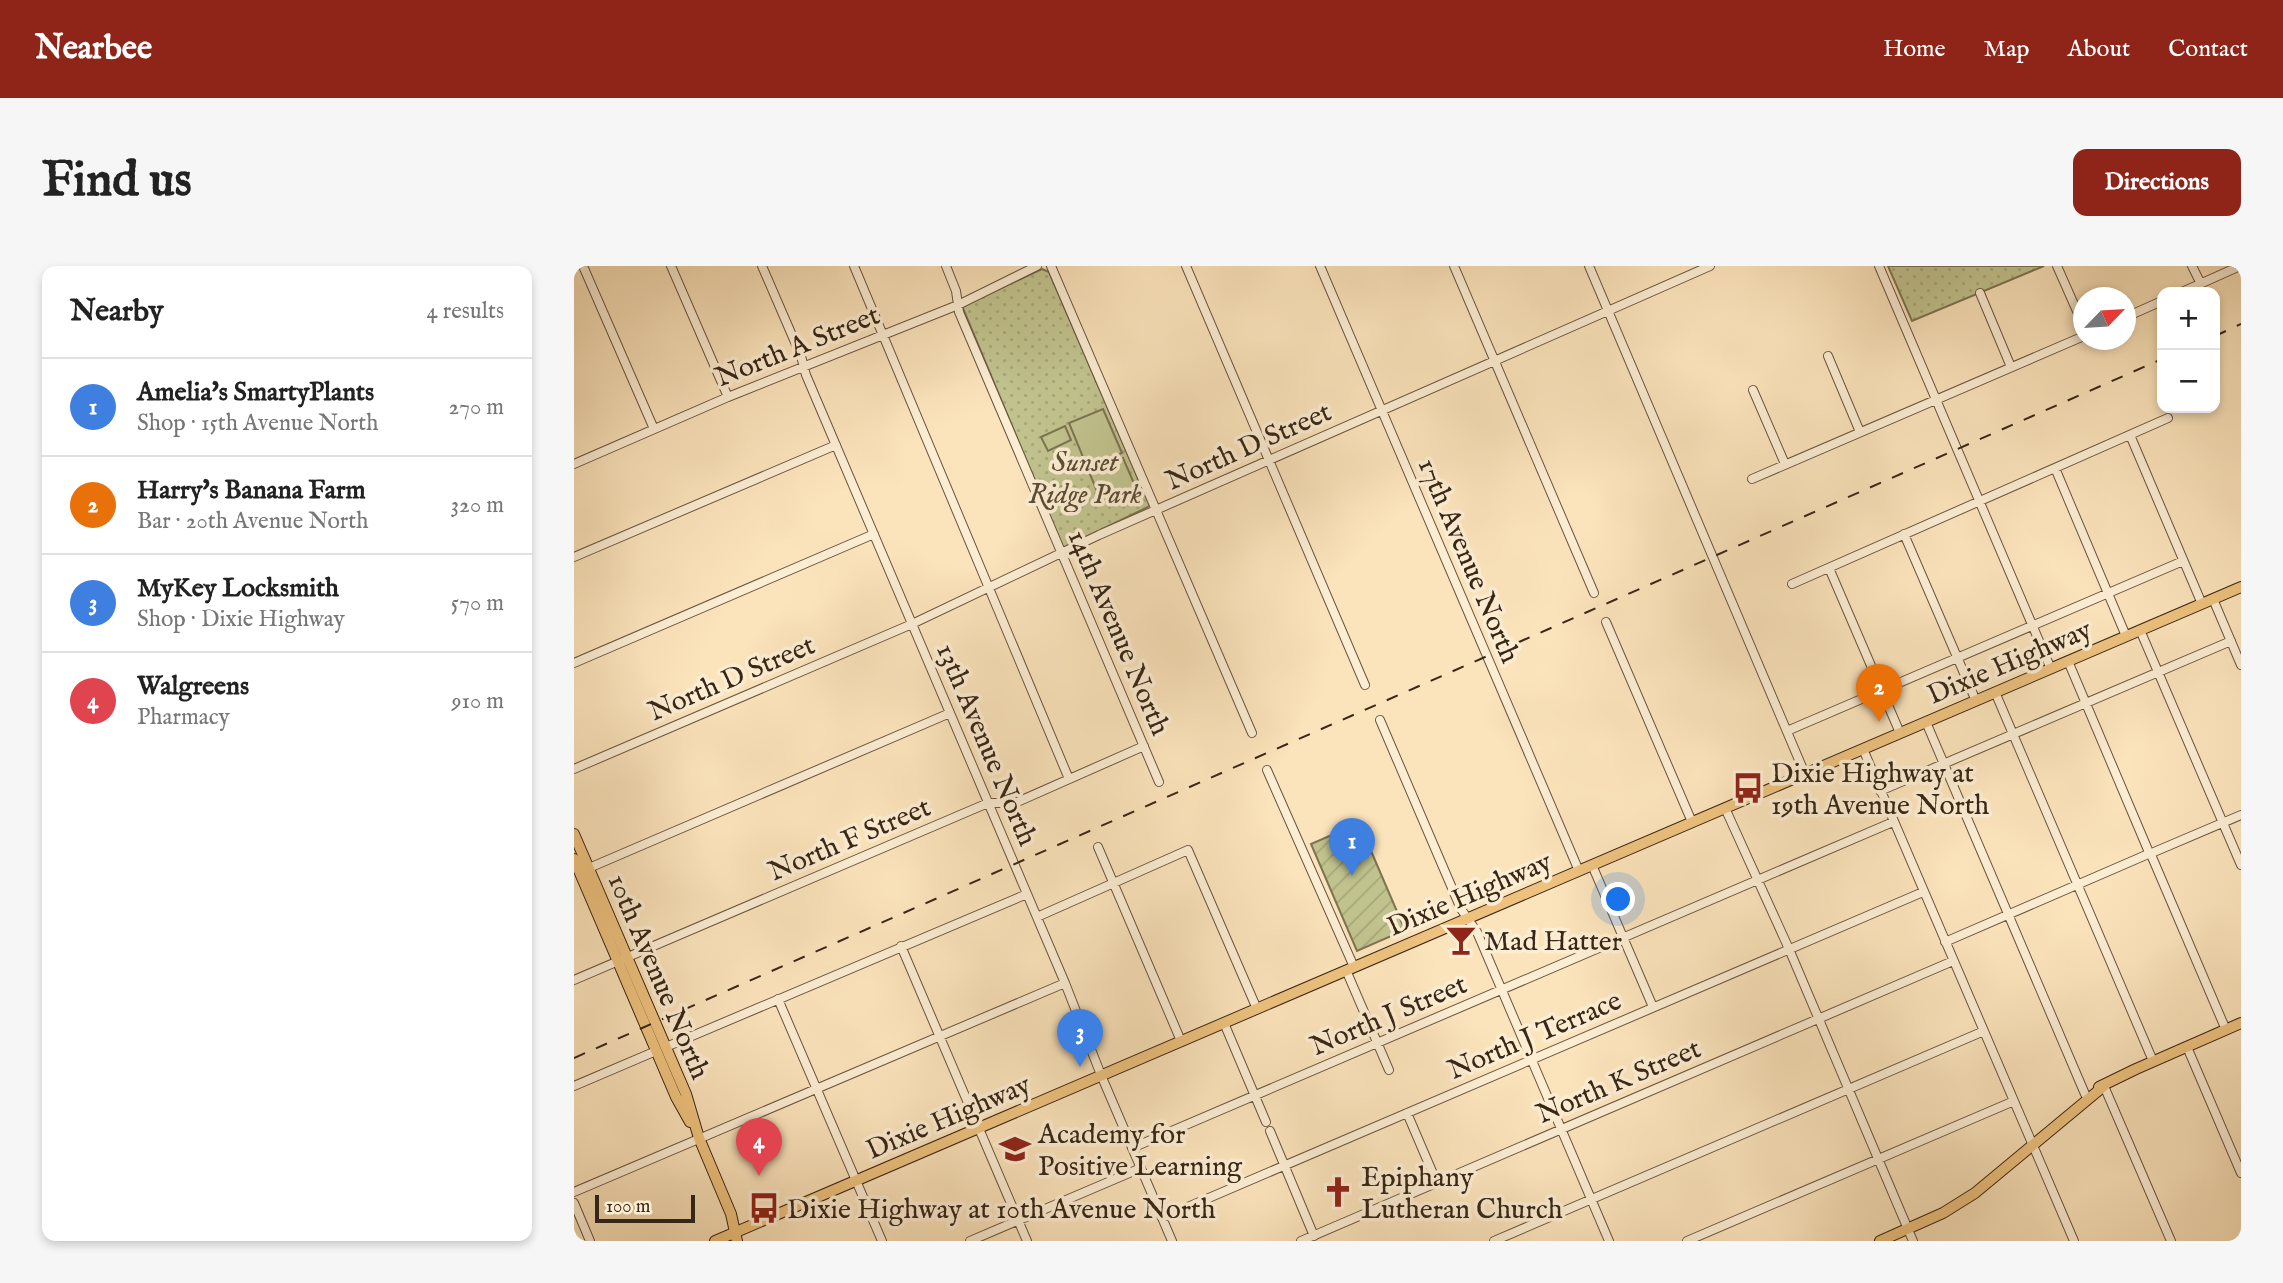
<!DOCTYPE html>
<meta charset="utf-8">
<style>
:root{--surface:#fff;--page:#f6f6f6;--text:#222;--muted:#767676;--line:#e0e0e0;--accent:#8f2418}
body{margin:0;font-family:"IM FELL English",serif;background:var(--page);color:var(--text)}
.controls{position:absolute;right:21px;top:21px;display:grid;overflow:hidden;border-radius:14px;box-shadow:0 4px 10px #0003}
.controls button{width:63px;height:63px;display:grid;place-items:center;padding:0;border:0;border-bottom:2px solid var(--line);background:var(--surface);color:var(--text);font:35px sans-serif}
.compass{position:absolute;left:1499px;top:21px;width:63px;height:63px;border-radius:50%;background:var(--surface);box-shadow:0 4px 10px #0003;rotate:65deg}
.scale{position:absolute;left:21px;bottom:18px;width:100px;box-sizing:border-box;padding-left:7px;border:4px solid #382616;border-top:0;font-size:19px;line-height:24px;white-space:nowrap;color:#382616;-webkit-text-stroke:5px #fcedd3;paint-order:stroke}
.you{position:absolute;left:1045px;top:634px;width:24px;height:24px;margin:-18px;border:5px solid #fff;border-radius:50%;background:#1a73e8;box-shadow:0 0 0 10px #1a73e833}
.badge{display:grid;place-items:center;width:46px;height:46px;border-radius:50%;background:var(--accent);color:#fff;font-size:23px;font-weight:700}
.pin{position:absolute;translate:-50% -58px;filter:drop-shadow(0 2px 4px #0008)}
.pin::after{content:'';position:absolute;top:37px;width:24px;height:21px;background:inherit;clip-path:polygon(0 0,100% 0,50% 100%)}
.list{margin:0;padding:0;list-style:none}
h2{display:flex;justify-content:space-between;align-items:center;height:91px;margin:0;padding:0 28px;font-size:30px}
h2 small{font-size:23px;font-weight:400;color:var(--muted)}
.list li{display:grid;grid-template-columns:46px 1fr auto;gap:21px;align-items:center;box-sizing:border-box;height:98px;padding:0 28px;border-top:2px solid var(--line)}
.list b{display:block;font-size:26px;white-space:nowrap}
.list p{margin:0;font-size:23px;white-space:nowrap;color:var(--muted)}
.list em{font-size:23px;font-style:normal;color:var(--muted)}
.map{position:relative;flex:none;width:1667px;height:975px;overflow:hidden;border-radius:14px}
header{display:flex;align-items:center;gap:42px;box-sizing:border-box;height:98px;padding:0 35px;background:var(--accent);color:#fff}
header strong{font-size:33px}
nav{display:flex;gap:38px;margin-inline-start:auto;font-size:24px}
.intro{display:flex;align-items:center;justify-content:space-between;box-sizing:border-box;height:168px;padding:0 42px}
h1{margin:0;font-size:49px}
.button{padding:18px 32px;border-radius:14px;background:var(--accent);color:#fff;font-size:24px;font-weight:700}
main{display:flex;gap:42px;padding:0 42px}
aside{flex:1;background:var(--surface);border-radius:14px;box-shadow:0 4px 10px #0003}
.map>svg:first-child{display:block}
</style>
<header>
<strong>Nearbee</strong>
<nav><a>Home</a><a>Map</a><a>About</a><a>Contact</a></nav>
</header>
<div class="intro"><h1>Find us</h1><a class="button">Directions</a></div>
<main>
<aside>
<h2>Nearby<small>4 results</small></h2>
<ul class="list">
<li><span class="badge" style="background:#3f7fe0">1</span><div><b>Amelia's SmartyPlants</b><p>Shop · 15th Avenue North</p></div><em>270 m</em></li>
<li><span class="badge" style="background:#e8710a">2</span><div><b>Harry's Banana Farm</b><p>Bar · 20th Avenue North</p></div><em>320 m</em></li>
<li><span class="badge" style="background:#3f7fe0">3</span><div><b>MyKey Locksmith</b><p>Shop · Dixie Highway</p></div><em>570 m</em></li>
<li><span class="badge" style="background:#e0444e">4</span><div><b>Walgreens</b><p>Pharmacy</p></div><em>910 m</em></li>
</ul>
</aside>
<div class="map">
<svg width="1667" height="975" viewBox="0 0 1667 975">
<defs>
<pattern id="grass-dots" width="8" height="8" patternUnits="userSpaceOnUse" patternTransform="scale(1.75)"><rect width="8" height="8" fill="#c1c38e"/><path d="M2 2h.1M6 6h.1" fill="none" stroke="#a7a77a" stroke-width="1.8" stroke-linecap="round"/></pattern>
<pattern id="garden-furrows" width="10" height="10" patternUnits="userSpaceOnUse" patternTransform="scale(1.75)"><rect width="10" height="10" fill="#c1c38e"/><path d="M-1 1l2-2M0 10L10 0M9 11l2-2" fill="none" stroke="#a7a77a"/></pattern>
</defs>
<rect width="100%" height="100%" fill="#fbe3bb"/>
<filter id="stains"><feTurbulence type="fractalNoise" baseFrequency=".00286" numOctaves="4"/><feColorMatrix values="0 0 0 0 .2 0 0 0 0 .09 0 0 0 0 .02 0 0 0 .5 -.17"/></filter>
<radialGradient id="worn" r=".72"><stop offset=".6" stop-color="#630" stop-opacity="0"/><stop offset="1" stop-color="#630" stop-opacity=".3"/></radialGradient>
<!-- grass -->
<path fill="url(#grass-dots)" stroke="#7c7452" stroke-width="2" d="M1314 0H1470L1338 55Z
M468 3 475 6 576 240 489 282 388 40Z"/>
<!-- garden -->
<path fill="url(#garden-furrows)" stroke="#7c7452" stroke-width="2" d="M785 557 831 664 783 685 737 578Z"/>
<!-- pitch -->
<path fill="#c1c38e" stroke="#7c7452" stroke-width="2" d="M529 143 548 187 513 201 495 157Z
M491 160 497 174 474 185 467 171Z
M549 192 562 222 528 237 515 206Z"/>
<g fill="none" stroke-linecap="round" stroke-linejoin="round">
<defs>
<path id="minor" d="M9 0 80 163
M97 0 154 131
M188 0 227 90 232 109 491 717 527 809 598 975
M280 0 495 513
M372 0 382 25 385 46 585 516
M477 0 678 467
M612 0 791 419
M746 0 1005 605
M880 0 1020 327
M1015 0 1231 508
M1305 0 1477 403
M1483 0 1510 61
M1618 0 1627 18
M1608 26 1666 0
M1406 27 1437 101
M1552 51 1588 35
M1254 90 1286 166
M1179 124 1211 198
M1556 169 1628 338
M0 198 154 131 384 39 463 0
M1481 202 1552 370
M1178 213 1510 70
M1330 268 1402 435
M0 291 262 179
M1255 302 1326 467
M1218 318 1594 152
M1639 333 1667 399
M1032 356 1118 556
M1566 364 1667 599
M1494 395 1574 584
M0 397 300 268
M1421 426 1579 795
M806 454 887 643 903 666 1035 975
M1352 456 1511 828
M1213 465 1609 295
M1289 483 1500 975
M0 503 338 358 525 269 1136 0
M693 504 780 701
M1306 525 1657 375
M1151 542 1215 683 1339 975
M524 581 607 775
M1580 586 1667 549
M1578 591 1652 764
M1018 599 1079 741
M15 602 376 447
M463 651 614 584 683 743
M1371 676 1572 589
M327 680 453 975
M772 704 815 804
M0 714 414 537H441L570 480
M204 733 308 975
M650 757 692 856
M92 781 453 628
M1613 781 1667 907
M0 820 82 785
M1530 820 1597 975
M833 847 863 917
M696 865 740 970
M558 882 1319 556
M0 926 491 717
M0 937 16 975
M588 952 1349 626
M396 975 567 902
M727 975 1379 695
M920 975 1410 765
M1113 975 1440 835"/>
<path id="major" d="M0 568 112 828 125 872 157 948 163 975
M0 593 102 831 116 856
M1525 821 1562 803 1667 757
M141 975 1667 321
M1306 975 1369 947 1401 927 1530 820"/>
</defs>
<!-- minor casing -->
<use href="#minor" stroke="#69553f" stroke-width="10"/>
<!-- major casing -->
<use href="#major" stroke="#382616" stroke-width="12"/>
<!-- minor -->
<use href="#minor" stroke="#fcedd3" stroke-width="8"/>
<!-- major -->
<use href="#major" stroke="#eec27e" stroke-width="10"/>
<!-- rail -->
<path stroke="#382616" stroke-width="2" stroke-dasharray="12 12" stroke-linecap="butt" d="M1641 70 1667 58
M0 792 1588 93"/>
</g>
<!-- icons -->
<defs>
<symbol id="bus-bare" viewBox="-9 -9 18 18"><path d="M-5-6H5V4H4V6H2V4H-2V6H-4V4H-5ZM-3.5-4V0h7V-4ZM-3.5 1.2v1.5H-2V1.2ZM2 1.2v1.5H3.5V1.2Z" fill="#8f2418" stroke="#fcedd3" stroke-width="2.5" paint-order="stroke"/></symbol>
<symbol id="bar-bare" viewBox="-9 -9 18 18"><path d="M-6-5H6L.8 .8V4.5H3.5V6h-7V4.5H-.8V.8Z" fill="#8f2418" stroke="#fcedd3" stroke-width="2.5" paint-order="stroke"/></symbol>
<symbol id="school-bare" viewBox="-9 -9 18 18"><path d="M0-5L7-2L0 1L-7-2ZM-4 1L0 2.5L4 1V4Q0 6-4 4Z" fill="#8f2418" stroke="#fcedd3" stroke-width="2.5" paint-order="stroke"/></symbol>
<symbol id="church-bare" viewBox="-9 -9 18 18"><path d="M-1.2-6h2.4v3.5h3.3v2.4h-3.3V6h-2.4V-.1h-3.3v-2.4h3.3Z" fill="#8f2418" stroke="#fcedd3" stroke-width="2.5" paint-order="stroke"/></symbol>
</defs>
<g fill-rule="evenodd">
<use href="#bus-bare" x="1152" y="500" width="44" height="44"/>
<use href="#bar-bare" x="865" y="652" width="44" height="44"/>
<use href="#school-bare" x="419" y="861" width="44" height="44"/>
<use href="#church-bare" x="742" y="904" width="44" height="44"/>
<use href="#bus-bare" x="168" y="920" width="44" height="44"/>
</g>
<g text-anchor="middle" stroke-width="7" stroke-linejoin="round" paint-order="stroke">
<!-- street labels -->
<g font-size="28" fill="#382616" stroke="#fcedd3">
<text transform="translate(223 79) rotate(-22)" y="10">North A Street</text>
<text transform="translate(674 179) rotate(-24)" y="10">North D Street</text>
<text transform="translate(896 294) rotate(67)" y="10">17th Avenue North</text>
<text transform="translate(546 366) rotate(67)" y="10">14th Avenue North</text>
<text transform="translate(1435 395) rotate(-23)" y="10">Dixie Highway</text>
<text transform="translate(157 411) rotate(-23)" y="10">North D Street</text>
<text transform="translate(414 478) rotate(67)" y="10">13th Avenue North</text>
<text transform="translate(275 572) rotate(-23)" y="10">North F Street</text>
<text transform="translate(895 627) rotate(-23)" y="10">Dixie Highway</text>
<text transform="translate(86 710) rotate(67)" y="10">10th Avenue North</text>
<text transform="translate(814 748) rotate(-23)" y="10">North J Street</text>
<text transform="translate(960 768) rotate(-23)" y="10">North J Terrace</text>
<text transform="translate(1044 814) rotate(-23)" y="10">North K Street</text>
<text transform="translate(374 850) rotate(-23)" y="10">Dixie Highway</text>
</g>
<!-- park labels -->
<g font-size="28" font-style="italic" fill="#5a4d34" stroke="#fcedd3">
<text x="511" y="205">Sunset<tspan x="511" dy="32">Ridge Park</tspan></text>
</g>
<!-- poi labels -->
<g font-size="28" fill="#382616" stroke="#fcedd3" text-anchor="start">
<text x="1197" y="516">Dixie Highway at<tspan x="1197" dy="32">19th Avenue North</tspan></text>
<text x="910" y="684">Mad Hatter</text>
<text x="464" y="877">Academy for<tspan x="464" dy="32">Positive Learning</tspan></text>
<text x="787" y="920">Epiphany<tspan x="787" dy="32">Lutheran Church</tspan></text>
<text x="213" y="952">Dixie Highway at 10th Avenue North</text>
</g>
</g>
<rect width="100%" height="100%" filter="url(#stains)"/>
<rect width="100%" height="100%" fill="url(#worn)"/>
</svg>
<div class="controls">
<button>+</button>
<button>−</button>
</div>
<svg class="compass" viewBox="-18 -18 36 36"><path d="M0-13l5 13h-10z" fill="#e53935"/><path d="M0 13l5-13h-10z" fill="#767676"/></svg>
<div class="scale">100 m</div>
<div class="you"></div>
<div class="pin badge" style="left:778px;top:610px;background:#3f7fe0">1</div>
<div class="pin badge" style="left:1305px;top:456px;background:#e8710a">2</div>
<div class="pin badge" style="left:506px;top:801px;background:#3f7fe0">3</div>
<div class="pin badge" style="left:185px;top:910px;background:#e0444e">4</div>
</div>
</main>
